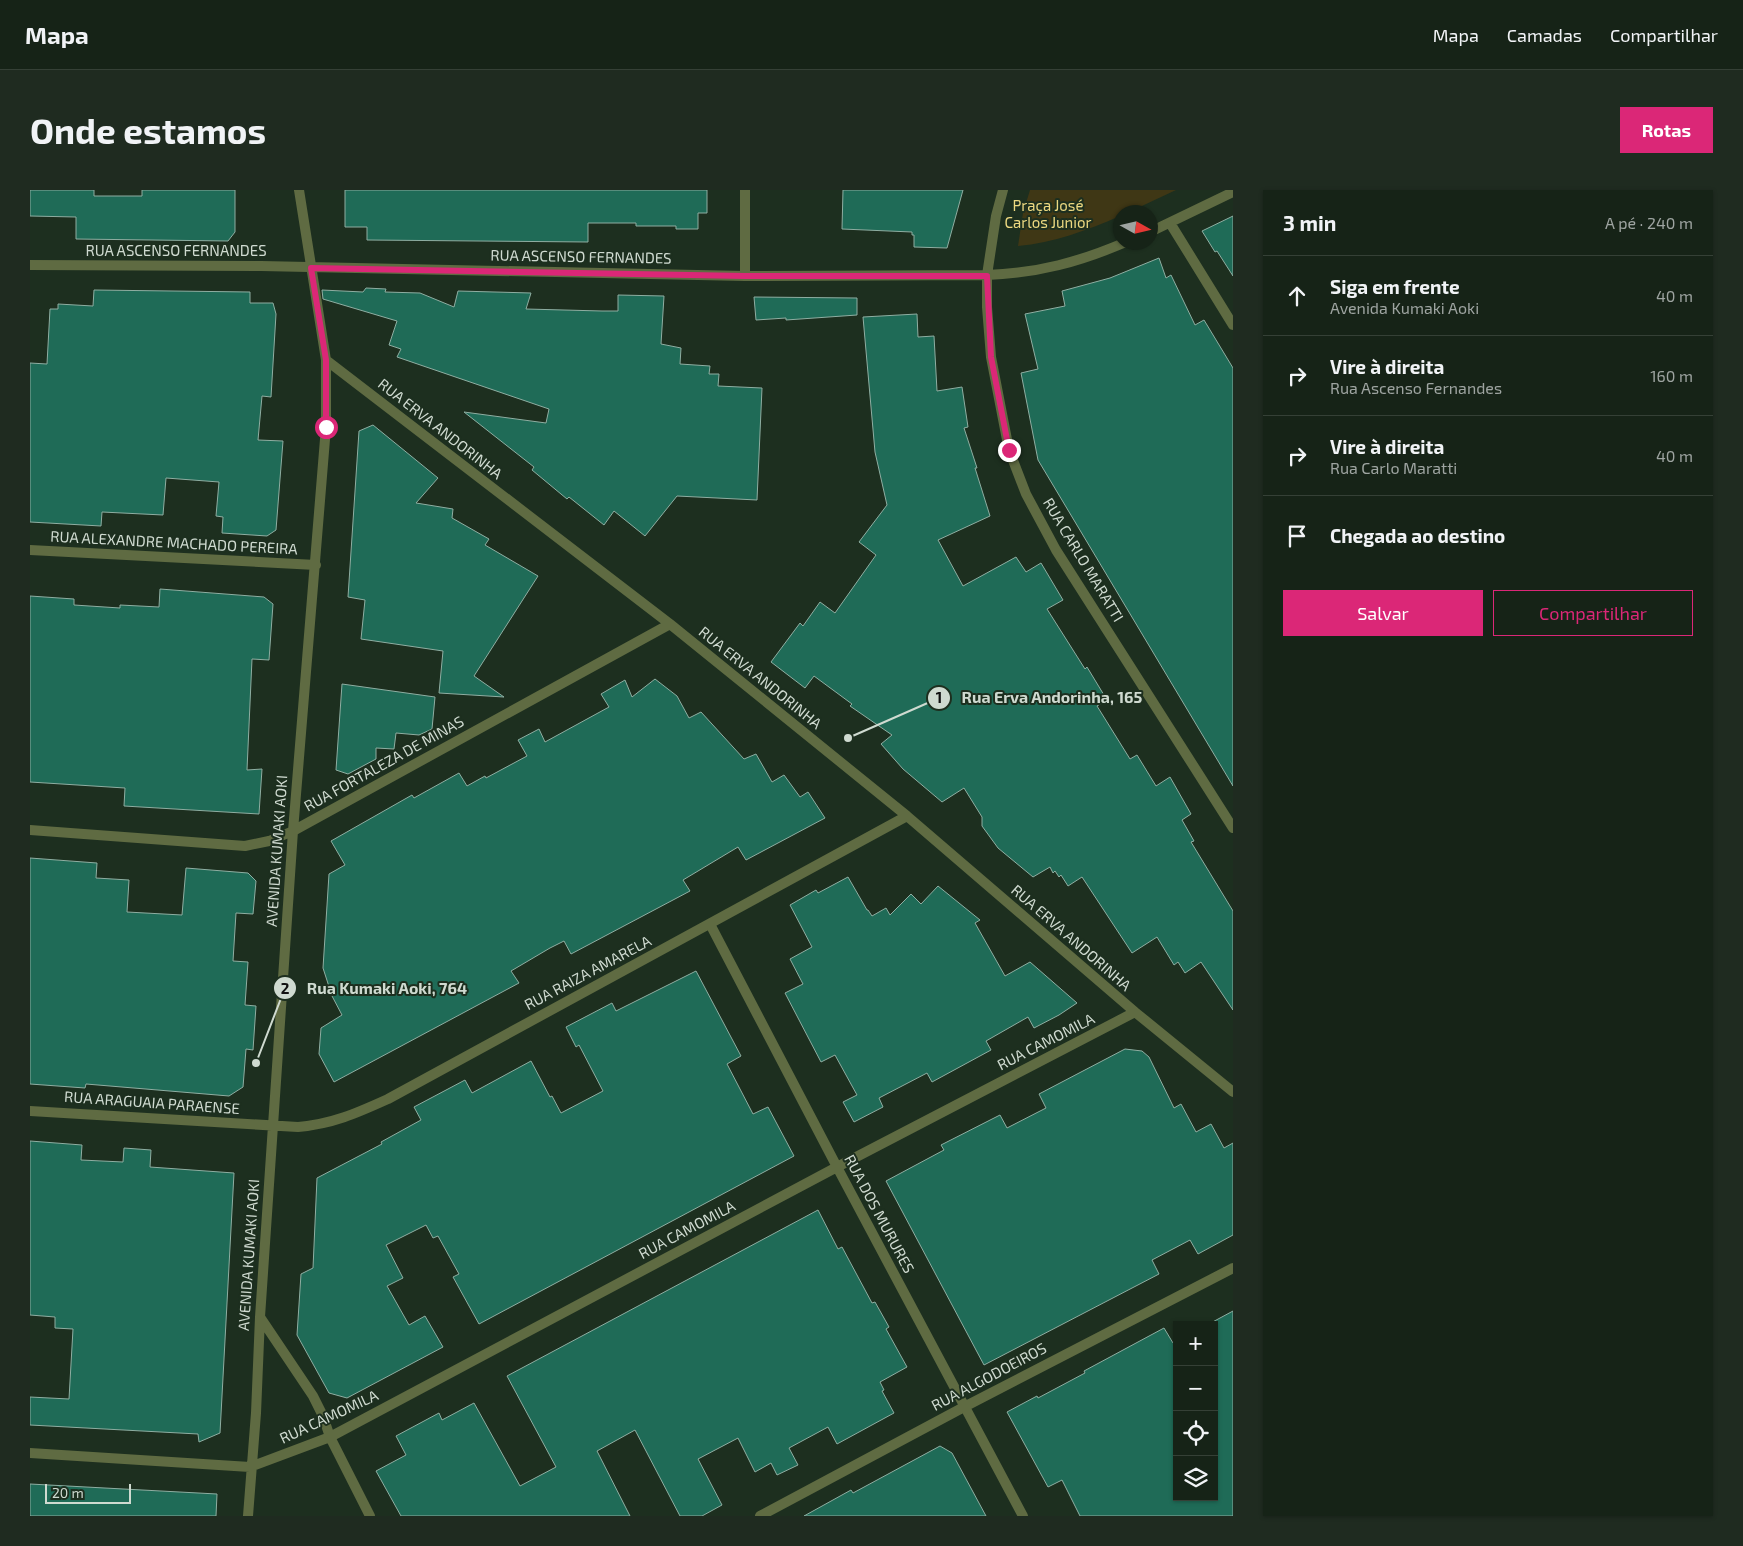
<!DOCTYPE html>
<html lang="pt">
<meta charset="utf-8">
<style>
:root{--surface:#162317;--page:#1f2b20;--text:#f1f3f6;--muted:#9ea4a1;--line:#354036;--accent:#db2777}
body{margin:0;font-family:"Exo 2",sans-serif;background:var(--page);color:var(--text)}
.controls{position:absolute;right:15px;bottom:15px;display:grid;overflow:hidden;border-radius:0px;box-shadow:0 1px 4px #0004}
.controls button{width:45px;height:45px;display:grid;place-items:center;padding:0;border:0;border-bottom:1px solid var(--line);background:var(--surface);color:var(--text);font:25px sans-serif}
.compass{position:absolute;left:1083px;top:15px;width:45px;height:45px;border-radius:50%;background:var(--surface);box-shadow:0 1px 4px #0004;rotate:98deg}
.scale{position:absolute;left:15px;bottom:12px;width:86px;box-sizing:border-box;padding-left:5px;border:2px solid #cfdad0;border-top:0;font-size:14px;line-height:18px;white-space:nowrap;color:#cfdad0;-webkit-text-stroke:4px #1d2f1f;paint-order:stroke}
.stop{position:absolute;width:15px;height:15px;margin:-11px;border:4px solid #db2777;border-radius:50%;background:#fff}
.stop.end{background:#db2777;border-color:#fff;box-shadow:0 1px 5px #0008}
.list{margin:0;padding:0;list-style:none}
h2{display:flex;justify-content:space-between;align-items:center;height:65px;margin:0;padding:0 20px;font-size:21px}
h2 small{font-size:16px;font-weight:400;color:var(--muted)}
.list li{display:grid;grid-template-columns:32px 1fr auto;gap:15px;align-items:center;box-sizing:border-box;height:80px;padding:0 20px;border-top:1px solid var(--line)}
.list b{display:block;font-size:19px;white-space:nowrap}
.list p{margin:0;font-size:16px;white-space:nowrap;color:var(--muted)}
.list em{font-size:16px;font-style:normal;color:var(--muted)}
.actions{display:flex;gap:10px;padding:15px 20px}
.actions a{flex:1;padding:11px 0;border:1px solid var(--accent);border-radius:0px;text-align:center;font-size:18px;color:var(--accent)}
.actions .main{background:var(--accent);color:#fff}
.icon{flex:none;width:28px;height:28px;fill:none;stroke:currentColor;stroke-width:2;stroke-linecap:round;stroke-linejoin:round}
.map{position:relative;flex:none;width:1203px;height:1326px;overflow:hidden;border-radius:0px}
header{display:flex;align-items:center;gap:30px;box-sizing:border-box;height:70px;padding:0 25px;background:var(--surface);border-bottom:1px solid var(--line)}
header strong{font-size:24px}
nav{display:flex;gap:28px;margin-inline-start:auto;font-size:18px}
.intro{display:flex;align-items:center;justify-content:space-between;box-sizing:border-box;height:120px;padding:0 30px}
h1{margin:0;font-size:35px}
.button{padding:12px 22px;border-radius:0px;background:var(--accent);color:#fff;font-size:18px;font-weight:700}
main{display:flex;gap:30px;padding:0 30px}
aside{flex:1;background:var(--surface);border-radius:0px;box-shadow:0 1px 4px #0004}
.map>svg:first-child{display:block}
</style>
<header>
<strong>Mapa</strong>
<nav><a>Mapa</a><a>Camadas</a><a>Compartilhar</a></nav>
</header>
<div class="intro"><h1>Onde estamos</h1><a class="button">Rotas</a></div>
<main>
<div class="map">
<svg width="1203" height="1326" viewBox="0 0 1203 1326">
<rect width="100%" height="100%" fill="#1d2f1f"/>
<!-- green -->
<path fill="#3f3715" d="M1000 0H1146L1099 22H1090V26C1058 40 1023 53 988 56L993 23Z"/>
<!-- building -->
<path fill="#1f6b57" stroke="#8faea2" d="M0 0H64V6H112V0H205V42L198 51 46 49V27L0 26Z
M315 0H677V23H668V39H646V36H606V33H558V52L337 50V37H315Z
M813 0H933L917 58 884 57V45H882V42L812 39Z
M1203 26V86L1187 61 1185 62 1172 41Z
M1129 68 1136 88 1141 85 1165 135 1174 130 1203 178V596L1008 270 991 183 1008 179 995 124 1035 116 1032 101 1080 88Z
M336 98 356 99 355 102 390 103 424 117 428 101 501 103 496 119 572 121H588V105L634 106 631 154 651 158 650 174 680 176 679 184H689L688 196 732 198 727 310 647 306 615 346 584 321 574 335 539 307 537 309 502 280 504 277 434 222 516 233 519 219 367 167 371 159 359 155 367 131 293 109 292 100 333 102Z
M64 100 220 102V113H243L246 124 241 207 232 206 228 250 253 251 246 340 237 346 192 343 193 327 186 326 189 292 136 288 133 325 72 322 71 336 0 332V173L17 174 20 119H28V114L63 116Z
M724 107 827 108V125L756 130V128L726 130Z
M887 124 888 147 904 146 907 201 932 197 938 237 934 238 947 278H945L960 326 908 350 933 396 986 367 996 382 1011 373 1033 410 1017 419 1055 479 1057 477 1077 510 1067 516 1100 569 1107 565 1126 596 1140 587 1161 624 1152 630 1164 651 1161 652 1203 721V820L1171 772 1155 783 1148 772 1144 775 1127 747 1102 763 1052 687 1038 696 1031 685 1029 687 1025 681 1023 683 1020 677 1003 687 968 658 952 636V627L934 598 912 612 873 579 851 554 862 545 820 516 822 514 784 486 775 498 741 472 770 433 773 436 790 412 805 423 846 365 829 352 857 315 845 262 833 127Z
M343 235 408 288 386 313 423 319 422 328 459 349 455 355 508 386 444 486 474 507 409 503 413 461 331 449 335 410 318 407 329 241Z
M130 399 234 407 243 414 239 470 222 469 217 580 232 579 229 624 94 616 95 598 0 592V406L44 409V415L90 418V415L129 417Z
M625 489 647 506 659 528 671 522 714 569 726 564 742 592 754 585 770 607 778 602 795 628 716 670 708 657 653 690 660 701 541 764 534 751 520 758 481 781 489 793 304 892 289 864 291 838 312 825 302 806 293 778 299 684 315 675 301 651 382 605 384 608 429 583 437 596 455 586 456 588 497 566 488 550 509 539 515 552 579 517 571 504 595 490 602 507Z
M312 494 405 507 402 539 389 545 366 543 364 559 346 558V569L318 584 306 580Z
M0 668 67 673 66 688 99 690 97 722 152 725 156 678 218 683 226 691 223 724 206 723 203 771 218 772 215 815 226 816 223 860 216 859 213 897 199 906 56 894 55 898 0 894Z
M818 687 837 720H838L842 726 856 718 860 725 881 704 891 714 908 696 950 730 945 733 975 786 1000 772 1047 813 1029 825 1004 838 998 827 956 851 961 860 902 892 897 883 849 908 853 917 824 932 813 912 827 905 805 865 791 872 755 803 773 794 760 769 782 757 760 715 786 700 788 703Z
M666 781 711 866 697 874 723 924 738 917 764 966 449 1134 423 1087 429 1084 408 1046 403 1048 396 1035 356 1055 373 1088 357 1096 379 1135 395 1126 413 1157 317 1208 299 1203 267 1145 271 1084 283 1078 287 988 352 954 351 952 391 930 384 917 435 890 442 903 501 871 520 907 522 906 531 923 573 901 549 855 546 857 536 837 582 813 586 821Z
M1095 859 1112 861 1119 867 1144 918 1151 914 1166 942 1181 934 1194 958 1203 953V1045L1168 1064 1160 1050 1122 1070 1129 1084 954 1175 856 991 914 960 911 955 970 925 977 938 1016 918 1009 904Z
M0 951 52 955 51 970 93 972 94 958 121 960 120 977 204 983 190 1243 169 1252 168 1244 0 1235V1207L39 1209 43 1139 25 1138V1127L0 1125Z
M788 1020 808 1059 812 1057 842 1113 845 1112 859 1137 856 1139 877 1177 850 1192 854 1200 852 1201 864 1223 807 1254 798 1237 759 1258 768 1275 747 1285 741 1273 725 1282 708 1248 668 1269 692 1315 672 1326H650L605 1240 567 1261 600 1326H371L346 1281 376 1265 366 1246 409 1223 412 1230 444 1213 490 1296 526 1277 477 1186Z
M1203 1121V1326H1050L1032 1290 1018 1297 977 1222 1007 1206 1008 1208 1055 1183 1054 1181 1134 1138 1143 1153 1147 1151V1307H1184V1135H1177Z
M910 1256 922 1263 956 1326H774L821 1300 823 1303Z
M0 1294 187 1304 186 1326H0Z"/>
<g fill="none" stroke-linecap="round" stroke-linejoin="round">
<!-- minor -->
<path stroke="#5f6b42" stroke-width="10" d="M973 0 966 26 957 85V117L961 167 979 260 996 304 1026 360 1203 638
M1140 33 1203 135
M1120 42 1203 2
M0 75 231 76 715 86 957 85C1009 83 1049 72 1096 52
M715 86V0
M296 170 640 434 877 626 1105 822 1203 902
M0 360 286 375
M0 640 215 656 239 651 263 641 640 434
M680 734 807 977 993 1326
M0 921 268 937C303 934 327 923 358 909L877 626
M230 1127 283 1206 293 1226 300 1247 340 1326
M0 1263 220 1277 300 1247 807 977 1105 822
M218 1326 226 1223 230 1127 263 641 296 237V170L269 0
M730 1326 934 1217 1203 1078"/>
</g>
<g fill="none" stroke-linecap="round" stroke-linejoin="round">
<!-- route -->
<path stroke="#db2777" stroke-width="6" d="M296 237V170L281 78 715 86H957L961 167 979 260"/>
</g>
<g text-anchor="middle" stroke-width="4" stroke-linejoin="round" paint-order="stroke">
<!-- park labels -->
<g font-size="15" fill="#edd981" stroke="#1d2f1f">
<text x="1018" y="21">Praça José<tspan x="1018" dy="17">Carlos Junior</tspan></text>
</g>
<!-- street labels -->
<g font-size="15" fill="#cfdad0" stroke="#1d2f1f">
<text x="146" y="66">RUA ASCENSO FERNANDES</text>
<text transform="translate(551 67) rotate(1)" y="5">RUA ASCENSO FERNANDES</text>
<text transform="translate(410 239) rotate(38)" y="5">RUA ERVA ANDORINHA</text>
<text transform="translate(144 353) rotate(3)" y="5">RUA ALEXANDRE MACHADO PEREIRA</text>
<text transform="translate(1053 370) rotate(59)" y="5">RUA CARLO MARATTI</text>
<text transform="translate(730 488) rotate(39)" y="5">RUA ERVA ANDORINHA</text>
<text transform="translate(354 574) rotate(-29)" y="5">RUA FORTALEZA DE MINAS</text>
<text transform="translate(247 661) rotate(-86)" y="5">AVENIDA KUMAKI AOKI</text>
<text transform="translate(1041 748) rotate(41)" y="5">RUA ERVA ANDORINHA</text>
<text transform="translate(558 783) rotate(-28)" y="5">RUA RAIZA AMARELA</text>
<text transform="translate(1016 852) rotate(-27)" y="5">RUA CAMOMILA</text>
<text transform="translate(122 913) rotate(4)" y="5">RUA ARAGUAIA PARAENSE</text>
<text transform="translate(849 1024) rotate(62)" y="5">RUA DOS MURURES</text>
<text transform="translate(657 1040) rotate(-28)" y="5">RUA CAMOMILA</text>
<text transform="translate(219 1065) rotate(-86)" y="5">AVENIDA KUMAKI AOKI</text>
<text transform="translate(959 1187) rotate(-28)" y="5">RUA ALGODOEIROS</text>
<text transform="translate(299 1227) rotate(-25)" y="5">RUA CAMOMILA</text>
</g>
</g>
<!-- callouts -->
<path fill="none" stroke="#cfdad0" stroke-width="2" d="M818 548L909 508M226 873L255 798"/>
<g fill="#cfdad0" stroke="#1d2f1f" stroke-width="2">
<circle cx="818" cy="548" r="5"/>
<circle cx="226" cy="873" r="5"/>
<circle cx="909" cy="508" r="12"/>
<circle cx="255" cy="798" r="12"/>
</g>
<g font-size="15" text-anchor="middle" font-weight="bold" fill="#111">
<text x="909" y="513">1</text>
<text x="255" y="804">2</text>
</g>
<g font-size="16" text-anchor="middle" font-weight="bold" fill="#cfdad0" stroke="#1d2f1f" stroke-width="4" stroke-linejoin="round" paint-order="stroke">
<text x="1022" y="513">Rua Erva Andorinha, 165</text>
<text x="357" y="804">Rua Kumaki Aoki, 764</text>
</g>
</svg>
<div class="controls">
<button>+</button>
<button>−</button>
<button><svg class="icon" aria-label="locate" viewBox="0 0 24 24"><circle cx="12" cy="12" r="6"/><path d="M12 2v4M12 18v4M2 12h4M18 12h4"/></svg></button>
<button><svg class="icon" aria-label="layers" viewBox="0 0 24 24"><path d="M12 4l9 5-9 5-9-5zM3 14l9 5 9-5"/></svg></button>
</div>
<svg class="compass" viewBox="-18 -18 36 36"><path d="M0-13l5 13h-10z" fill="#e53935"/><path d="M0 13l5-13h-10z" fill="#9ea4a1"/></svg>
<div class="scale">20 m</div>
<div class="stop" style="left:296px;top:237px"></div>
<div class="stop end" style="left:979px;top:260px"></div>
</div>
<aside>
<h2>3 min<small>A pé · 240 m</small></h2>
<ul class="list">
<li><svg class="icon" aria-label="ahead" viewBox="0 0 24 24"><path d="M12 20V5M6 11l6-6 6 6"/></svg><div><b>Siga em frente</b><p>Avenida Kumaki Aoki</p></div><em>40 m</em></li>
<li><svg class="icon" aria-label="right" viewBox="0 0 24 24"><path d="M7 20v-9h11M14 6l5 5-5 5"/></svg><div><b>Vire à direita</b><p>Rua Ascenso Fernandes</p></div><em>160 m</em></li>
<li><svg class="icon" aria-label="right" viewBox="0 0 24 24"><path d="M7 20v-9h11M14 6l5 5-5 5"/></svg><div><b>Vire à direita</b><p>Rua Carlo Maratti</p></div><em>40 m</em></li>
<li><svg class="icon" aria-label="arrive" viewBox="0 0 24 24"><path d="M6 21V4h12l-3 4 3 4H6"/></svg><div><b>Chegada ao destino</b></div></li>
</ul>
<div class="actions"><a class="main">Salvar</a><a>Compartilhar</a></div>
</aside>
</main>
